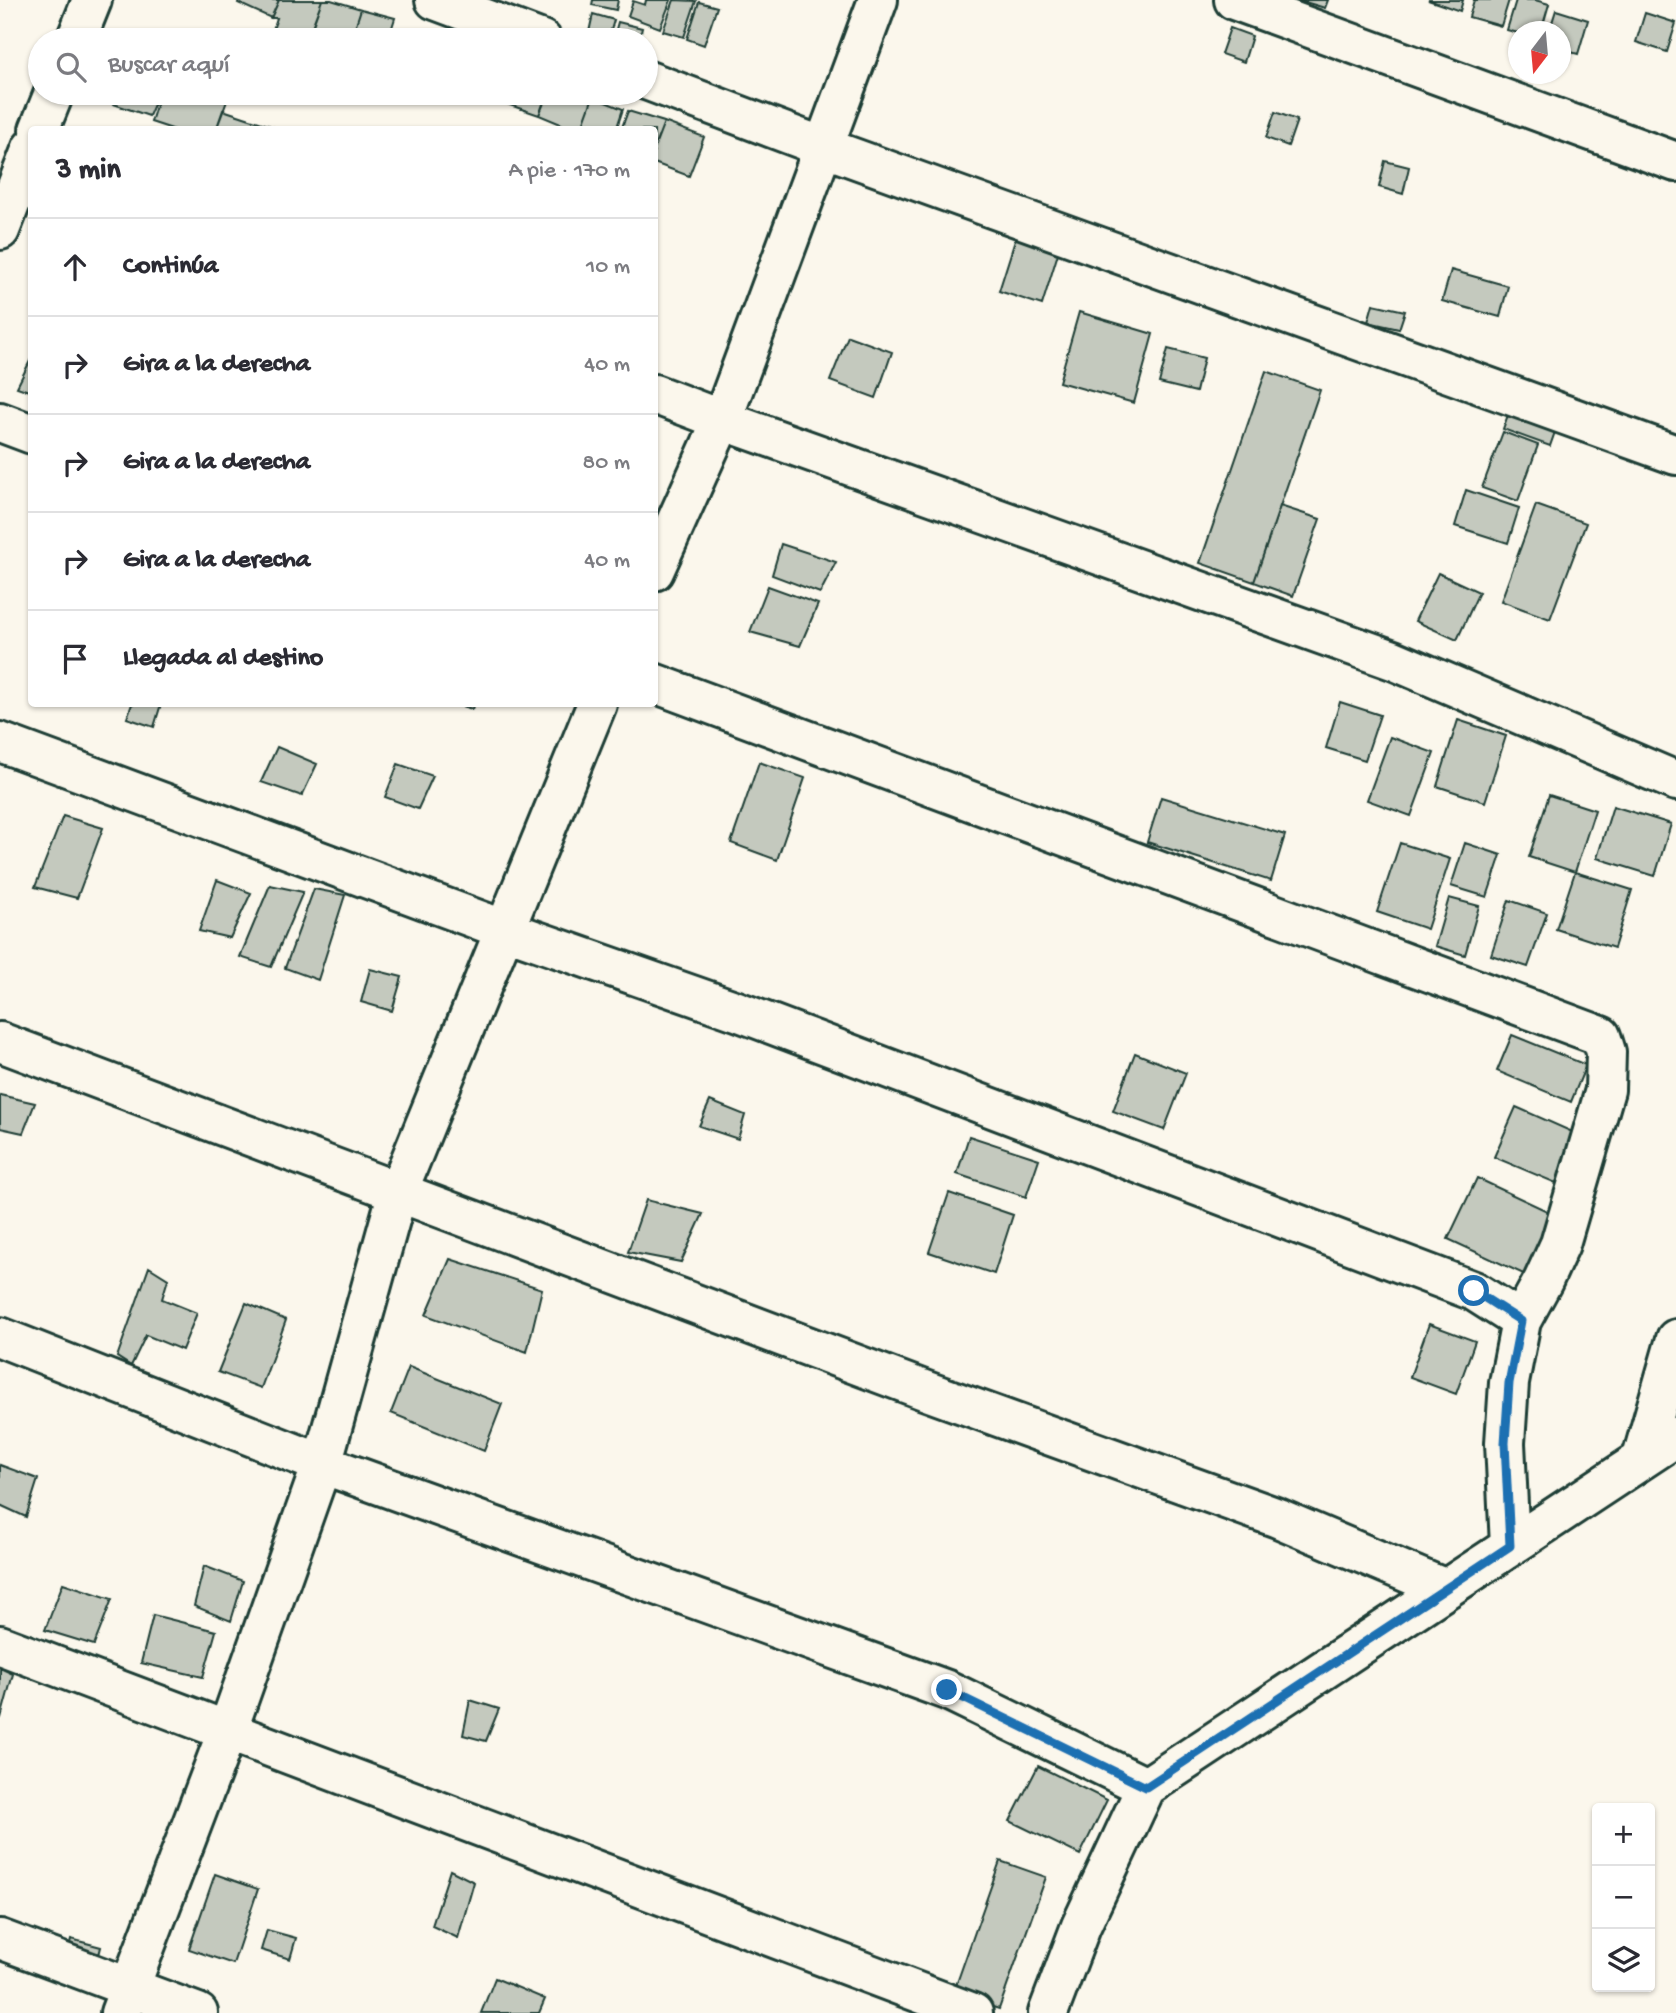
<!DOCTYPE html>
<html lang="es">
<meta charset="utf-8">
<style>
:root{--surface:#fff;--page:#f7f7f7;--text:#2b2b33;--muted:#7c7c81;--line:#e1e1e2}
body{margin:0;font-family:"Gochi Hand",sans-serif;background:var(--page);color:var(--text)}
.controls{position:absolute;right:21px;bottom:21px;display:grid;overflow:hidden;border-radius:7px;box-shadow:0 2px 5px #0004}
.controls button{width:63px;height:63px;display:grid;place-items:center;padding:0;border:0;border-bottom:2px solid var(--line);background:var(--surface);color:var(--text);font:35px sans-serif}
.compass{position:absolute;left:1508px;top:21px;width:63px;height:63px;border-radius:50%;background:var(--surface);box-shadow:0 2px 5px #0004;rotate:196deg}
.stop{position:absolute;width:21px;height:21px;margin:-16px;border:5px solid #1f6fb2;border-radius:50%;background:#fff}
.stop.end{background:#1f6fb2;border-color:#fff;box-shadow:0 2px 7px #0008}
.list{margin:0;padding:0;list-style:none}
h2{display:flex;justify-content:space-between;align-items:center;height:91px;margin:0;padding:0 28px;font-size:30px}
h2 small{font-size:23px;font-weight:400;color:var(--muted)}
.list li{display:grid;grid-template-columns:46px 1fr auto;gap:21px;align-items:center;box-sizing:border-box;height:98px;padding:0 28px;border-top:2px solid var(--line)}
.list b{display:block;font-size:26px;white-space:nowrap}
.list em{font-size:23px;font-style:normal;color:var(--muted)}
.icon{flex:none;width:38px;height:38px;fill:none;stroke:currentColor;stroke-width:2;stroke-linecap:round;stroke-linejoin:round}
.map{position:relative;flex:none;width:1676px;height:2013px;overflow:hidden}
.search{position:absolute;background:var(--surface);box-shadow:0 2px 5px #0004;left:28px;top:28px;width:630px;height:77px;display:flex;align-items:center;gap:18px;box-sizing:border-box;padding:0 24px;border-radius:38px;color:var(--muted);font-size:26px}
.panel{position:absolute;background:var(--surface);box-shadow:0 2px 5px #0004;left:28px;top:126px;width:630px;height:581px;border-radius:7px}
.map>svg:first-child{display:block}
</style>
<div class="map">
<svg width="1676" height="2013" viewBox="0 0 1676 2013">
<rect width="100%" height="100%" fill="#fbf7ec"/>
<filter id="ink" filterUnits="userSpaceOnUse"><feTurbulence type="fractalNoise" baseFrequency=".0143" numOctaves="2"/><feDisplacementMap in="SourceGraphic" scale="14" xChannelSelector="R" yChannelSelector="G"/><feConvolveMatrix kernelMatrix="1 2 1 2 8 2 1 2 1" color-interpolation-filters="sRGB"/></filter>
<g filter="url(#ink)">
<!-- building -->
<path fill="#c4c9be" stroke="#1f3d34" stroke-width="2" d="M239 0H279L271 18 238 3Z
M279 0H322L307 40H277L278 38 271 35 277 18H271Z
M322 0H331L361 9 351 40H315L317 33 311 31Z
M593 0H618L616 10 592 5Z
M646 0H671L660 28 628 16 633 1 645 5Z
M674 0 696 1 684 37 663 31Z
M1298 0H1328L1325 8Z
M1428 0H1463L1460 11Z
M1474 0H1509L1501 26 1469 17Z
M1516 0H1535L1549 4 1541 32 1518 33 1507 30Z
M699 2 717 7 704 45 687 39Z
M361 9 395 18 388 40H351Z
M1556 10 1588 20 1578 54 1560 49V32H1549Z
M1645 13 1676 23 1667 52 1636 42Z
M593 14 614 20 609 37 589 32Z
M618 22 642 28 639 40H613Z
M1230 28 1252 36 1244 62 1221 54Z
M400 33 426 40H398Z
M111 93H159L149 116 108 102Z
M160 93H199L227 101 216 130H175L151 122Z
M505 93H547L539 115 501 102Z
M548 93H581L593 97 581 130H575L539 115Z
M593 97 623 109 616 130H581Z
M223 110 277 128 276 130H216Z
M628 111 664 122 654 148V130H621Z
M1275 112 1297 120 1288 146 1266 138Z
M664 122 704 137 689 176 654 163V148Z
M1385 161 1409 167 1403 194 1379 187Z
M1017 234 1060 247 1042 305 999 291Z
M1451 270 1508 286 1500 317 1442 301Z
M1373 304 1405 311 1399 329 1368 322Z
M1079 312 1153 334 1134 403 1059 382Z
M848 336 892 352 876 398 830 381Z
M1168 349 1204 358 1196 392 1159 383Z
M32 357V392L17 387Z
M1266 371 1320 390 1254 582 1200 563Z
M1509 412 1556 429 1550 446 1503 429Z
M1503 432 1538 445 1518 501 1482 488Z
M1466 490 1519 508 1508 543 1455 526Z
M1536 505 1586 523 1550 619 1501 601Z
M1280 506 1320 519 1293 596 1254 582Z
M781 544 836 562 820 593 772 575Z
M1438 573 1479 592 1457 640 1415 621Z
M768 586 818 604 800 646 750 632Z
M1340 702 1380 715 1365 760 1326 748Z
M132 704H161L154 727 127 718Z
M455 704H474L472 709Z
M1458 720 1506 736 1485 802 1437 786Z
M1390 737 1434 753 1411 816 1367 800Z
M277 747 317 764 302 796 261 782Z
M759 762 805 778 777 860 731 843Z
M398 764 433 776 418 809 385 797Z
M1549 795 1595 810 1575 872 1529 857Z
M1161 797 1285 835 1271 881 1147 842Z
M1613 806 1671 824 1655 876 1597 858Z
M63 816 103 828 77 898 35 887Z
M1400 843 1450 859 1427 929 1377 912Z
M1465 843 1501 855 1487 897 1451 886Z
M1575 872 1632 890 1614 948 1556 929Z
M217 880 251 893 230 938 199 931Z
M270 885 303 892 271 967 240 957Z
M314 889 345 895 318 980 285 968Z
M1449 898 1479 906 1465 955 1435 946Z
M1509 900 1547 913 1528 967 1491 955Z
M370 969 402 977 392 1011 361 1002Z
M1512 1035 1586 1065 1571 1102 1497 1071Z
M1135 1053 1186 1073 1164 1130 1113 1111Z
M0 1095 35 1103 23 1133 0 1128Z
M710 1101 745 1115 738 1139 699 1126Z
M1516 1107 1577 1134 1556 1183 1494 1157Z
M969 1136 1039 1159 1026 1197 957 1174Z
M1477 1178 1560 1217 1532 1278 1448 1239Z
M949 1193 1013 1215 994 1274 929 1252Z
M646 1200 703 1214 681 1262 628 1252Z
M450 1259 542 1289 527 1352 426 1315Z
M149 1267 168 1279 162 1299 197 1313 182 1350 146 1335 131 1366 117 1357Z
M246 1303 286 1320 261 1388 218 1372Z
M1429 1324 1475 1341 1456 1394 1410 1377Z
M409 1367 502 1404 484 1451 391 1413Z
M0 1465 38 1479 26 1517 0 1505Z
M204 1566 243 1581 231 1621 194 1606Z
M63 1583 112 1599 94 1645 45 1630Z
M153 1615 216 1631 203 1677 141 1663Z
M0 1668 13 1674 1 1718H0Z
M470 1700 499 1709 486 1741 463 1735Z
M1038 1766 1107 1800 1080 1855 1010 1821Z
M1000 1861 1046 1877 999 2009 953 1994Z
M450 1870 474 1882 458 1938 432 1926Z
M215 1874 258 1889 233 1964 189 1949Z
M267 1930 296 1938 290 1959 261 1950Z
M71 1939 101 1947 96 1967 66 1959Z
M495 1978 545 1999 539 2013H481Z"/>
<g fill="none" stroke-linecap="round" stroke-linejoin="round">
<defs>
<path id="minor" d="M435 0 542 40
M1234 0 1676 162
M76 40 92 0
M646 80 823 147 1676 455
M39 130 54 93
M0 230 32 148
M654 394 722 420 1393 660 1676 781
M0 422 32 434
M654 571 722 420 878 0
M654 683 1601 1036 1606 1052 1605 1090 1560 1244 1543 1281 1521 1321
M0 742 503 929 737 1011 1474 1291 1521 1321 1509 1383 1505 1443 1510 1546
M0 1042 924 1390 1278 1518 1446 1589
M0 1337 322 1464 947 1690 1146 1787
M1642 1458 1676 1339
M0 1645 973 2013
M0 1939 198 2013
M120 2013 227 1732 322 1464 398 1191 597 704
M1048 2013 1081 1926 1146 1787 1676 1437"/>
</defs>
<!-- minor casing -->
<use href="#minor" stroke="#1f3d34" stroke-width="44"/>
<!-- minor -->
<use href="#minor" stroke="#fbf7ec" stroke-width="38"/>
</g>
</g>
<g fill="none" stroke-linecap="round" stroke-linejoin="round" filter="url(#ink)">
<!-- route -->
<path stroke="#1f6fb2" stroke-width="9" d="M947 1690 1146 1787 1510 1546 1505 1443 1509 1383 1521 1321 1474 1291"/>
</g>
</svg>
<div class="controls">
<button>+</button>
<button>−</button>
<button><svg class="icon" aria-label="layers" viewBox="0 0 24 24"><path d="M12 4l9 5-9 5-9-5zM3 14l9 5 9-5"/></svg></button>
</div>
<svg class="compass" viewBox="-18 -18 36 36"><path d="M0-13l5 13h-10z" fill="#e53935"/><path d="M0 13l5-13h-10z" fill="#7c7c81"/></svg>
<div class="stop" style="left:1474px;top:1291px"></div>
<div class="stop end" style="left:947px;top:1690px"></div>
<div class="search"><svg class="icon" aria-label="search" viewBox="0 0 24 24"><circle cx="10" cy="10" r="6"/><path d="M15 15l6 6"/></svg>Buscar aquí</div>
<section class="panel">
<h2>3 min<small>A pie · 170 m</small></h2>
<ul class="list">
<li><svg class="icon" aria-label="ahead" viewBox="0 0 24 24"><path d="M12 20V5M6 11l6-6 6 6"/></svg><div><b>Continúa</b></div><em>10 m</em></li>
<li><svg class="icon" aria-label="right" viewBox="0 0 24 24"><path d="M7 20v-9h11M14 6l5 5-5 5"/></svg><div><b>Gira a la derecha</b></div><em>40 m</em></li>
<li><svg class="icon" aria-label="right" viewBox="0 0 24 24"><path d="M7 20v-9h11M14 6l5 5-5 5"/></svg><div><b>Gira a la derecha</b></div><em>80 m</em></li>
<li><svg class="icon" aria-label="right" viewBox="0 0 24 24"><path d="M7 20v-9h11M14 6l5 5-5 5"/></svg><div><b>Gira a la derecha</b></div><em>40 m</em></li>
<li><svg class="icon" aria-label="arrive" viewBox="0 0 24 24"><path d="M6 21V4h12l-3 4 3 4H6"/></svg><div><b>Llegada al destino</b></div></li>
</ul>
</section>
</div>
